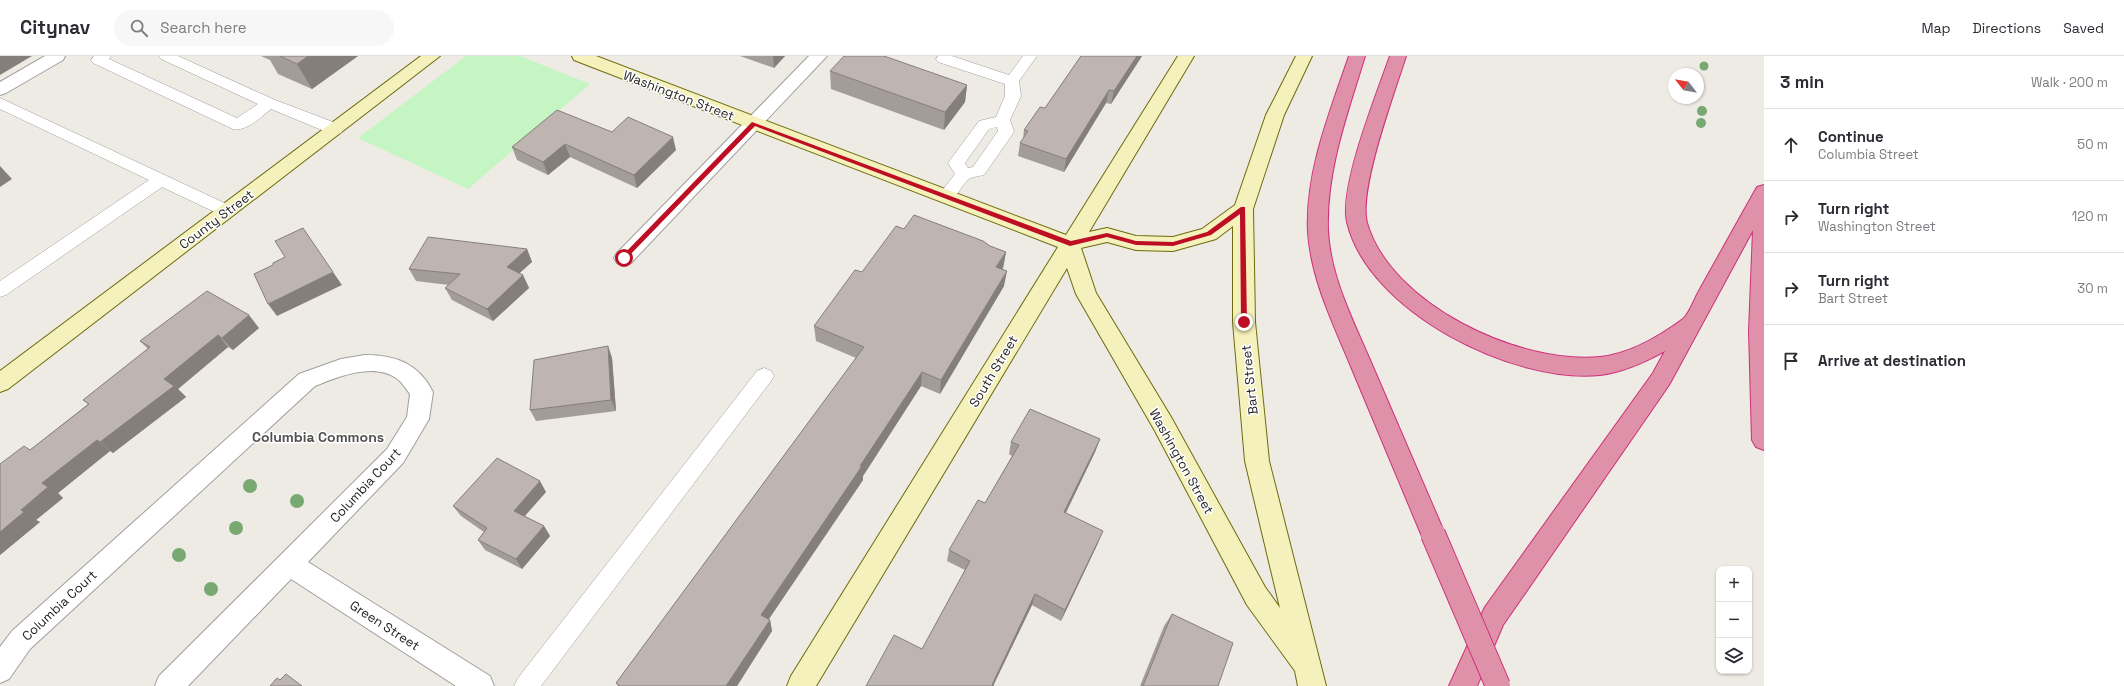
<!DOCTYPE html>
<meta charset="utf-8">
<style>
:root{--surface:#fff;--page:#f7f7f7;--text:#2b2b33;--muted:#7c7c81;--line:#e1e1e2}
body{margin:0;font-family:"Space Grotesk",sans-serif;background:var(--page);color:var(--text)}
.controls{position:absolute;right:12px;bottom:12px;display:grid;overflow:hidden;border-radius:8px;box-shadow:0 1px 3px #0004}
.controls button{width:36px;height:36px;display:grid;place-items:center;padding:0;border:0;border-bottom:1px solid var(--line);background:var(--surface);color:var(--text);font:20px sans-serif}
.compass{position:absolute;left:1668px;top:12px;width:36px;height:36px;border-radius:50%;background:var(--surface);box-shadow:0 1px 3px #0004;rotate:301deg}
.stop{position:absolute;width:12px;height:12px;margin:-9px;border:3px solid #bd0e24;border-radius:50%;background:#fff}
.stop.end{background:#bd0e24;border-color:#fff;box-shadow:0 1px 4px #0008}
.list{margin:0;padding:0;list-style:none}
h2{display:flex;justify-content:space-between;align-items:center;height:52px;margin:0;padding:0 16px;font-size:17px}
h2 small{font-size:13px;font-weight:400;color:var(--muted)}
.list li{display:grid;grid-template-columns:26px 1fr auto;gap:12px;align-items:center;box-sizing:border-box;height:72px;padding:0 16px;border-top:1px solid var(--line)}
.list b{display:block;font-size:15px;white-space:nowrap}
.list p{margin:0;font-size:13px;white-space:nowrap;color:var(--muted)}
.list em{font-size:13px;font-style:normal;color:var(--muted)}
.icon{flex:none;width:22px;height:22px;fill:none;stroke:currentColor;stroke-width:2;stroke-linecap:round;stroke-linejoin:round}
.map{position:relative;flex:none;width:1764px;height:630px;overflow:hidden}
header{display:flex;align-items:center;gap:24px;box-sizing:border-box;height:56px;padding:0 20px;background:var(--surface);border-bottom:1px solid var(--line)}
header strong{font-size:19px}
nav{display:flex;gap:22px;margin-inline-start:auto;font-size:14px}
.search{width:280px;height:36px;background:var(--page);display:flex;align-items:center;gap:10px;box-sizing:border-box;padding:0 14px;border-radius:22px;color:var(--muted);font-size:15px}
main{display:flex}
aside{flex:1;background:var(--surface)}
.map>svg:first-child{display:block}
</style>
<header>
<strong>Citynav</strong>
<div class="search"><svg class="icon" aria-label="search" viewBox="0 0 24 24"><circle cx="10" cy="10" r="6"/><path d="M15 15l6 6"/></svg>Search here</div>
<nav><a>Map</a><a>Directions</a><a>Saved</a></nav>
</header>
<main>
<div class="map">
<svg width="1764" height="630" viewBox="0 0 1764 630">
<rect width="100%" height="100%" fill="#eeeae4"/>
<!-- park -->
<path fill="#c6f5c4" d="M466 0H520L590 28 468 133 358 82Z"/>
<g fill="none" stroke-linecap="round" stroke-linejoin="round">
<defs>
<path id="lane" d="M94 0H111L109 3 237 62 258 48 161 3 159 0H178L275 44 341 69 343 73 341 77 335 78 329 77 271 53C261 61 246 76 233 73L93 7 91 4Z
M938 0H952L1009 19 1023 0H1037L1019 25 1021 40 1010 64 1014 75 1012 79 984 119C979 120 972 121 969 123 958 132 956 149 940 144L938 140 955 118 948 107 979 65 996 61 1005 40V28L938 6 936 3ZM997 71 998 75 973 111 968 112 965 107 989 73Z
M0 42 233 151 235 155 233 159 227 161 221 159 162 131 6 239 0 241V225L149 124 0 53Z
M764 312 771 315 774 320 771 325 541 630H514L518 622 757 315Z"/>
<path id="street" d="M45 0H65L63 4 6 37 0 39V26Z
M809 0H827L631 207 624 209 617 207 614 202 617 197Z
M365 299C396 299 419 308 433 336L429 363 403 407 308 506 490 620 494 630H456L291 523 188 630H155L159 620 387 393 407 361 410 338C406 333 402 326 396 322 373 306 337 321 315 330L30 593 9 623 0 627V591L12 575 299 318 341 303Z"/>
<path id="secondary" d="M421 0H440L8 333 0 336V315Z
M572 0H596L1066 179 1178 0H1194L1089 176 1107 172 1136 180 1173 181 1202 173 1235 149 1266 59 1296 0H1312L1284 59 1253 153 1255 266 1269 405 1326 630H1298L1295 615 1247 549 1155 375 1076 238 1067 212 816 630H787L791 620 1058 191 574 4ZM1233 170V266L1245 405 1280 552 1265 531 1171 361 1096 237 1081 192 1107 186 1136 194 1173 195 1216 183Z"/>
<path id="highway" d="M1349 0H1365C1348 56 1326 114 1328 174 1330 222 1355 268 1373 311 1397 367 1421 422 1445 478L1442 486 1433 489 1424 486 1421 478C1398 423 1375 368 1352 313 1334 269 1311 224 1308 176 1305 116 1330 56 1349 0Z
M1390 0H1406C1395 35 1358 134 1367 167 1391 249 1520 309 1600 301 1629 298 1660 280 1683 263 1690 257 1695 241 1700 233 1719 199 1738 165 1757 131L1764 129V394L1756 391 1752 384 1749 275 1753 174 1669 329 1503 569 1477 630H1449L1485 551 1653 317 1665 295C1645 306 1624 316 1600 319 1514 328 1368 256 1347 166 1339 131 1377 37 1390 0Z"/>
</defs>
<!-- lane casing -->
<use href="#lane" stroke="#9f9f9f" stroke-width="1"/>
<!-- street casing -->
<use href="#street" stroke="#9f9f9f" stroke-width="2"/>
<!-- secondary casing -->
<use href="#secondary" stroke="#6d6b0c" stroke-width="2"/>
<!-- highway casing -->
<use href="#highway" stroke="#cd307a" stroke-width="2"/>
<!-- lane -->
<use href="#lane" fill="#fff" fill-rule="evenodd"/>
<!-- street -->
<use href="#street" fill="#fff" fill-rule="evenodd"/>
<!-- secondary -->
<use href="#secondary" fill="#f5f1bc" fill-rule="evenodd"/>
<!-- highway -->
<use href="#highway" fill="#e091aa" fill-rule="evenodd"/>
<defs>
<path id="highway-bridge" d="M1433 478 1498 630"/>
</defs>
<!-- highway-bridge casing -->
<use href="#highway-bridge" stroke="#cd307a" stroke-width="26" stroke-linecap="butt"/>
<!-- highway-bridge -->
<use href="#highway-bridge" stroke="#e091aa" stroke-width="24"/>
</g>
<!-- trees -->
<g fill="#78a971">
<circle cx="1704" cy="10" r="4.5"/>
<circle cx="1702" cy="55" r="5"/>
<circle cx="1701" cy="67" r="5"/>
<circle cx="250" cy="430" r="7"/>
<circle cx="297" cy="445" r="7"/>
<circle cx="236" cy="472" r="7"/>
<circle cx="179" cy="499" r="7"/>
<circle cx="211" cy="533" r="7"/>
</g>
<!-- wall -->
<path fill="#a39c98" d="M261 0H358L312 33 278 18 270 4Z
M740 0H785L774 12Z
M1081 0H1142L1111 48 1106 47 1064 116 1018 100 1020 87 1023 83 1024 74 1045 52Z
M830 15 967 29 965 46 944 74 831 33Z
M612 76 676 94 637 132 570 101 548 119 517 104 512 91Z
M904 173 990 190 1006 196 1003 212 1002 213 1004 230 940 338 921 330 863 420V424L769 563 770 564 772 575 737 630H618L616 627 856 302 816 285 814 270 862 216Z
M527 193 532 206 519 217 523 219 529 232 493 265 452 244 445 232 449 229 416 225 409 213Z
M259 272 233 294 228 291 178 333 186 341 113 397 110 395 58 437 63 442 36 464 40 466 0 499 30 394 88 348 83 344 148 293 140 285Z
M608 290 612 302 616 355 536 365 530 354Z
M1100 383 1095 396 1066 457 1098 487 1061 565 1032 549 993 630 922 593 965 514 947 505 949 494 985 447 1012 400 1009 398 1011 386Z
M546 436 525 460 544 470 550 480 522 513 485 494 478 484 484 476 461 460 453 450Z
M1172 558 1218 630H1140L1164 570Z"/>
<!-- shaded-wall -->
<path fill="#857f7c" d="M0 0H32L0 19Z
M308 0H358L312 33 297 8Z
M773 0H785L774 12Z
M1137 0H1142L1111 48 1114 35Z
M967 29 965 46 944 74 945 56Z
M1109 34 1106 47 1064 116 1066 103Z
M673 81 676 94 637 132 634 119Z
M565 88 570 101 548 119 543 106Z
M0 110 12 123 0 131Z
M527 193 532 206 513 223 507 211Z
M1006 196 1003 212 994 226 996 211Z
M1007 215 1004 230 940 338 941 324Z
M333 216 342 229 277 260 268 248Z
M523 219 529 232 493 265 487 253Z
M249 259 259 272 233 294 222 282Z
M218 279 228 291 178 333 186 341 113 397 100 386 164 323Z
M608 290 612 302 616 355 611 344Z
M922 316 921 330 863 420V424L764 570 761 559 860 410Z
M1100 383 1095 396 1060 468 1064 456Z
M97 384 110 395 58 437 63 442 36 464 40 466 0 499V476L21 454 42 427Z
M540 425 546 436 520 465 514 455Z
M544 470 550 480 522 513 516 503Z
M1103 475 1098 487 1061 565 1065 554Z
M1035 538 1032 549 993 630H991Z
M770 564 772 575 737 630H726Z"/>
<!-- building -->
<path fill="#beb5b1" stroke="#857f7c" d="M280 0H308L297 8Z
M844 0H884L967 29 945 56 830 15Z
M1081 0H1137L1114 35 1109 34 1066 103 1020 87 1028 75 1024 74 1040 51 1045 52Z
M557 54 612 76 628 61 673 81 634 119 565 88 543 106 512 91Z
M914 159 983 185 990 190 1006 196 996 211 1007 215 941 324 922 316 860 410H862L761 559 770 564 726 630H620L616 627 864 291 814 270 855 214 862 216 896 170 904 173Z
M303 172 333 216 268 248 254 218 273 209V207L285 201 275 185Z
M428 181 527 193 507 211 523 219 487 253 445 232 460 218 409 213Z
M207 235 249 259 222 282 218 279 164 323 174 330 100 386 97 384 42 427 48 431 21 454 24 456 0 476V408L24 390 30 394 89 348 83 344 150 291 140 285Z
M608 290 611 344 530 354 534 304Z
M1030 353 1100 383 1064 456 1103 475 1065 554 1035 538 992 629 994 630H866L894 579 922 593 970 505 949 494 978 444 985 447 1019 389 1011 386Z
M497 402 540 425 514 455 544 470 516 503 478 484 487 472 453 450Z
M1172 558 1233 587 1218 630H1143Z
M286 618 302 630H270L277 622 280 624Z"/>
<!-- route -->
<path fill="#bd0e24" d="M752 66 1071 185 1107 177 1136 185 1173 186 1207 176 1241 151H1245L1247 266 1244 269 1241 266 1240 158 1211 179 1173 190 1136 189 1107 181 1070 190 755 70 626 203H622V200Z"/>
<g text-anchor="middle" stroke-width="3" stroke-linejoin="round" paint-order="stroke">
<!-- street labels -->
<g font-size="13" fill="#1e1e1e" stroke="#fff">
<text transform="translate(679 39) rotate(21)" y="5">Washington Street</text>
<text transform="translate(216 163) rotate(-37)" y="5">County Street</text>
<text transform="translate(993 315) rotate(-59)" y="5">South Street</text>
<text transform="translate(1249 324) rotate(-96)" y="5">Bart Street</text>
<text transform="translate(1182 405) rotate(61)" y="5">Washington Street</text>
<text transform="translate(365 429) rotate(-47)" y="5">Columbia Court</text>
<text transform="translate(59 549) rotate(-43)" y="5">Columbia Court</text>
<text transform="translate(385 569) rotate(33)" y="5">Green Street</text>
</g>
<!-- neighbourhood labels -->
<g font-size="14" font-weight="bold" fill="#515151" stroke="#fff">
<text x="318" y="386">Columbia Commons</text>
</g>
</g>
</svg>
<div class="controls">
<button>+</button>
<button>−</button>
<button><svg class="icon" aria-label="layers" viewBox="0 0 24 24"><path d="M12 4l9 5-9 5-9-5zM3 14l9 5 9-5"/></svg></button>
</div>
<svg class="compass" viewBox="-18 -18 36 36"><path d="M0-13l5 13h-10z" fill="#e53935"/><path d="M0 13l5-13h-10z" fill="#7c7c81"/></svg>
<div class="stop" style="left:624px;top:202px"></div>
<div class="stop end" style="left:1244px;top:266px"></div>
</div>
<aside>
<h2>3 min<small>Walk · 200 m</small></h2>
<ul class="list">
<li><svg class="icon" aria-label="ahead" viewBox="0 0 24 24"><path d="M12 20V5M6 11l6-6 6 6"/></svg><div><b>Continue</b><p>Columbia Street</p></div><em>50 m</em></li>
<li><svg class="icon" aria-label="right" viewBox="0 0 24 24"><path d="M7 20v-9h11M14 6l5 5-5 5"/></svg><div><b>Turn right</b><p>Washington Street</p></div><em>120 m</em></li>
<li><svg class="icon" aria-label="right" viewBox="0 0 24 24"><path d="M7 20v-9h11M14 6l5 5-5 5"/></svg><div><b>Turn right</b><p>Bart Street</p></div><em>30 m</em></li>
<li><svg class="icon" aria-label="arrive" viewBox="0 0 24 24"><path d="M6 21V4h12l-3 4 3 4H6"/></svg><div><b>Arrive at destination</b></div></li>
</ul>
</aside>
</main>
